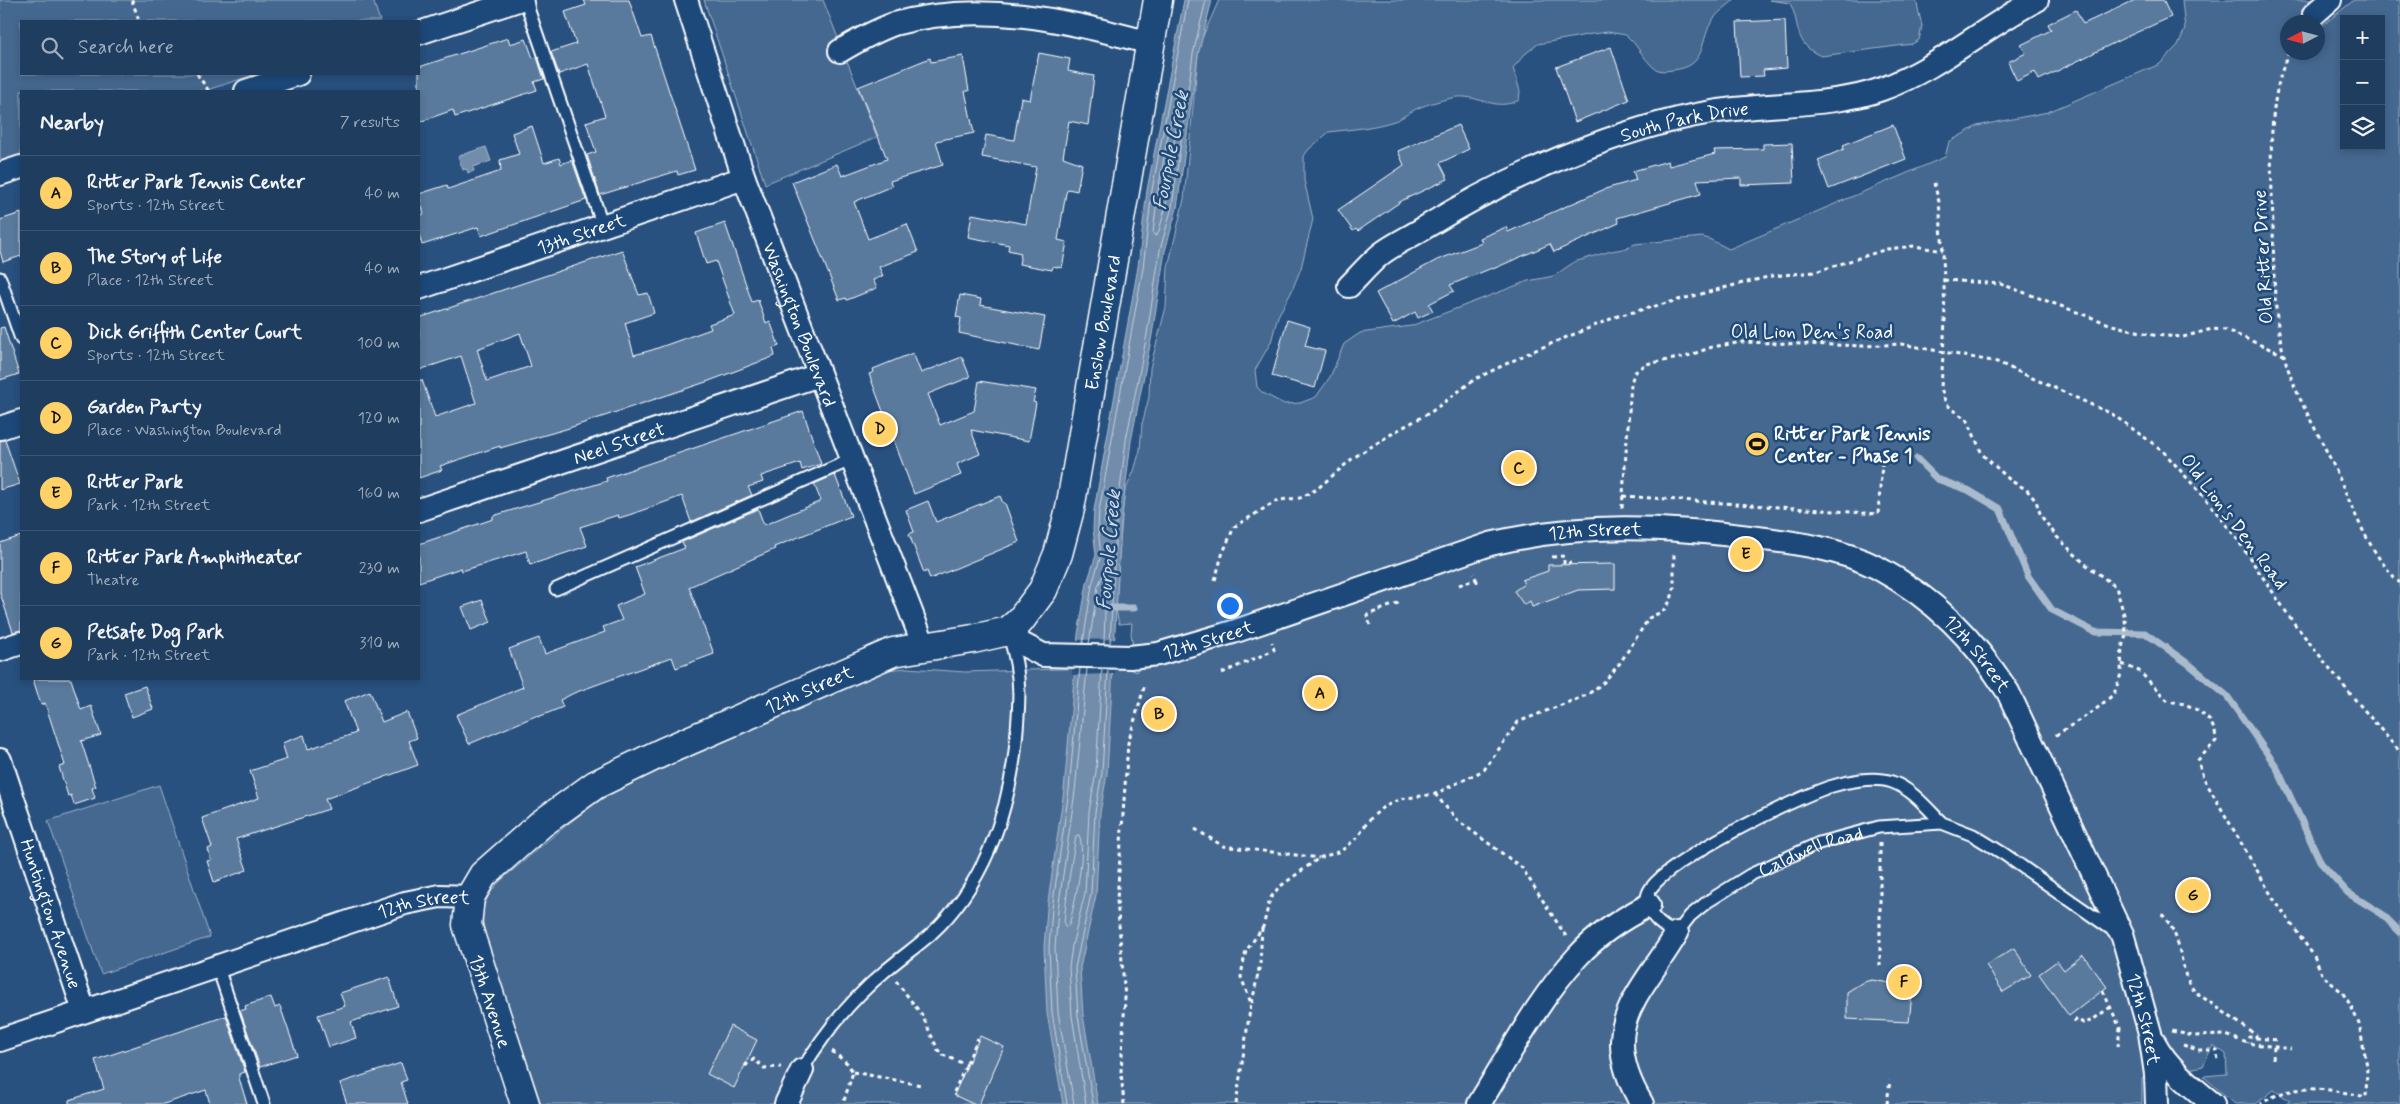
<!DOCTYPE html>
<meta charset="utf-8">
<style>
:root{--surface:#1e3d5f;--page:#264465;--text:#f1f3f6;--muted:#a1aebd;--line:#3c5674;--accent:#ffd166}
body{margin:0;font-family:Mynerve,sans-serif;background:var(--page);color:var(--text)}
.controls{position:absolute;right:15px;top:15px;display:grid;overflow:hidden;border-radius:0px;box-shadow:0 2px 8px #0003}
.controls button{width:45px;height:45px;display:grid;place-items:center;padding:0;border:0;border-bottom:1px solid var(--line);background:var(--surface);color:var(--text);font:25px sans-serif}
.compass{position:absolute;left:2280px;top:15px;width:45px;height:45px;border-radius:50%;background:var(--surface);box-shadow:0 2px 8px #0003;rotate:264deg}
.you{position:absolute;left:1229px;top:605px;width:18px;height:18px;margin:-12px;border:4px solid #fff;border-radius:50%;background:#1a73e8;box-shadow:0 0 0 8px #1a73e833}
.badge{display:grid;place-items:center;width:32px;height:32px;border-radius:50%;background:var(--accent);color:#111;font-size:16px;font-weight:700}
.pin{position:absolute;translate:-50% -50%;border:2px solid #fff;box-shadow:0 1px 5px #0006}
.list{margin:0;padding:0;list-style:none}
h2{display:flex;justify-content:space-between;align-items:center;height:65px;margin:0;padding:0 20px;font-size:21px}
h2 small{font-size:16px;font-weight:400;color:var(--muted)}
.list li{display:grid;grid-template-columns:32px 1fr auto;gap:15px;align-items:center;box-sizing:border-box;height:75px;padding:0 20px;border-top:1px solid var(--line)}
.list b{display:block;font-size:19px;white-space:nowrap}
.list p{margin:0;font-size:16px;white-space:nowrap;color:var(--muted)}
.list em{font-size:16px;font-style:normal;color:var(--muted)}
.icon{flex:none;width:28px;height:28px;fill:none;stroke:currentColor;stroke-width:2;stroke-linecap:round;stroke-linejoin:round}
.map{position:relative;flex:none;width:2400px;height:1104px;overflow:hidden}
.search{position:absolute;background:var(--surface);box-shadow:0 2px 8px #0003;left:20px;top:20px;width:400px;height:55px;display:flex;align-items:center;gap:12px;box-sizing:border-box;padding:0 18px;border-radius:0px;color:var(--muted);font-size:19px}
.panel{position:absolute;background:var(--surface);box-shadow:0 2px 8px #0003;left:20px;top:90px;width:400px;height:590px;border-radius:0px}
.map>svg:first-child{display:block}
</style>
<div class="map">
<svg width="2400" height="1104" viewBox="0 0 2400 1104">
<rect width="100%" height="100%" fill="#28517f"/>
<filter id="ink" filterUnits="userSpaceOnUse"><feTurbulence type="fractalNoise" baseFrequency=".02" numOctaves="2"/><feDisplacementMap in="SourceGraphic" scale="10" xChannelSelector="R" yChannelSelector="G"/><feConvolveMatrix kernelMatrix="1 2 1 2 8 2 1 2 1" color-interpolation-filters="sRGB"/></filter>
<g filter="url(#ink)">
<!-- green -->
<path fill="#446890" stroke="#a2b4c8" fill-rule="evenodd" d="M0 0H373L380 21H21V74H256L204 91H21V154L0 161Z
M704 0H823L877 137 765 184Z
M1219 0H1734C1728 6 1719 11 1714 18 1698 40 1709 67 1672 70 1665 71 1659 72 1653 67 1643 58 1637 44 1626 35L1608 32 1592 34 1538 44 1525 54 1513 68 1520 91 1519 100C1496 112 1479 95 1457 97 1445 99 1427 104 1416 109 1410 112 1404 117 1397 120 1375 128 1352 129 1329 132L1309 149 1304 156V180L1313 219 1301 268 1291 293 1278 316 1271 342 1255 370 1257 387 1263 393 1284 404 1300 403 1316 397 1330 377 1344 344 1360 333 1411 326 1528 281 1554 276 1574 262 1611 251 1623 249 1635 244 1702 237 1709 239 1729 249 1945 157 1949 142 1977 126 2048 112 2160 64 2178 45 2185 29 2182 0H2317L2301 16 2305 22H2288V52H2318V29L2354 0H2400V1104H2286L2290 1101 2274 1090 2256 1104H2235L2203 1076 2227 1074 2226 1054 2213 1045 2203 1066 2142 1079V1104H541L487 941C484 928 480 915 485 903 492 885 510 873 524 861 555 834 585 809 619 788L887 670 907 668 965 672 1123 667 1137 672 1131 634 1132 623 1119 624 1115 605 1124 493 1134 471 1140 450 1142 424 1149 397 1150 368 1166 307 1168 267 1184 199 1199 45ZM2344 19H2381V146H2344Z
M1769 0H1916L1922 26 1919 40 1912 44 1821 56C1793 44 1801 25 1790 3Z
M159 785 210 937 101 974 48 821Z"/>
<!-- water -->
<path fill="#718dab" stroke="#aabbcd" d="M1184 0H1212L1198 55 1177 208 1165 251 1152 335 1131 441 1121 524 1107 774 1100 813 1096 895 1080 968 1083 1015 1098 1104H1063L1047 1013 1044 948 1047 909 1064 790 1078 634 1087 583 1096 555 1093 529 1094 510 1138 267 1147 190Z
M486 147 491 161 473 167 474 171 468 173 467 169 463 170 458 156Z"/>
<!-- pier -->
<path fill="#28517f" d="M1118 639 1115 674 1072 675 1075 640Z"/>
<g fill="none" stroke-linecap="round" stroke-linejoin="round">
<!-- shore -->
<path stroke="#c6d1dd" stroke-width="1" d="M1178 94 1180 97 1166 206 1158 234 1155 236 1153 233 1158 191 1175 96Z
M1110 501 1109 523 1107 525 1104 523 1107 502Z
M1083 643 1092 585 1101 555 1098 529 1099 511 1143 268 1152 190 1188 0
M1089 644 1098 586 1103 575 1106 577 1104 644
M1110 644 1116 523 1126 440 1147 334 1160 250 1172 207 1193 54 1206 0
M1079 835C1087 850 1074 907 1069 925L1066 927 1064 924C1066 895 1071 865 1076 836Z
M1067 1104 1052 1012 1049 948 1052 909 1069 790 1080 668
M1074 1104 1058 1012 1055 948 1058 910 1075 791 1087 669
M1086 1104 1072 1016 1069 967 1072 946 1085 893 1089 812 1096 772 1102 669
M1093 1104 1078 1016 1075 968 1091 894 1095 812 1102 773 1108 669"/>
<!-- stream -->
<path stroke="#aabbcd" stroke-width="7" d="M1917 459 1937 479 1968 490 2000 509 2028 576 2052 610 2095 632 2145 633 2190 665 2227 696 2276 766 2321 863 2348 893 2382 914 2400 932
M1107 608H1134"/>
</g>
<!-- building -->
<path fill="#5a7a9d" stroke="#fff" fill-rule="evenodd" d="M584 0H629L642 38 651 36 695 170 678 175 677 171 600 195 587 155 596 152 586 122 605 116 588 64 559 74 551 52 576 44 565 12 586 5Z
M2135 0H2163L2171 17 2124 38 2039 80 2035 72 2017 81 2008 62 2026 53 2021 45 2051 30 2048 24 2076 10 2083 24Z
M1785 20 1787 68 1763 70 1764 76 1740 77 1737 22Z
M508 38 510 44 526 39 533 58 537 57 544 79 534 82 537 90 455 117 453 110 419 122V67Z
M1611 47 1629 100 1575 122 1556 67Z
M1039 53 1070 59 1068 71 1094 76 1088 125 1069 121 1063 157 1082 164 1077 191 1068 189 1066 193 1058 240 1067 242 1062 268 1053 266 1052 270 1019 264 1021 253 1008 250 1009 245 968 237 972 214 1026 224 1036 167 982 157 986 135 1014 140 1021 98 1030 100Z
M963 56 969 91H965L974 133 936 141 943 165 890 181 892 186 854 202 868 239 907 224 918 252 879 267 883 276 873 280 877 288 847 300 846 298 839 300 792 182 837 164 842 176 887 159 858 87 930 58 931 62Z
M1458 125 1469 149 1440 163 1448 179 1403 200 1358 231 1356 229 1353 231 1338 210 1404 165 1398 151Z
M1893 125 1906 159 1829 189 1818 160 1844 149 1843 145Z
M532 126 544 163 559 158 561 164 572 160 586 200 481 236 478 227 422 245 419 234V216L424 214 419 194 447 185 448 189 501 171 500 160 519 154 512 133Z
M1792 143 1794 183 1741 185V178L1697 180 1701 194 1617 218 1619 223 1554 252 1550 244 1493 269 1492 268 1450 285 1454 291 1429 304 1433 311 1418 318 1415 312 1393 324 1376 293 1437 260 1482 243 1480 238 1506 227 1508 232 1605 189 1636 180 1633 171 1668 161 1669 166 1715 154 1714 150 1763 149V144Z
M21 213V256L3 262 0 251V220Z
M725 223 752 302 758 300 766 323 770 321 779 346 773 348 775 356 709 381 566 429 500 448V446L440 466 442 470 419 478V380H422L435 417 476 403 461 356 419 370V318L622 250 639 295 648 293 654 313 625 323 634 355 652 350 711 329 709 324 735 315 716 261 706 264 696 233ZM520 333 531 366 487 381 477 349Z
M960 295 981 299 980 305 1045 317 1039 350 959 333 961 318 956 317Z
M1287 320 1310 327 1305 346 1325 351 1315 388 1272 376Z
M4 327 19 374 0 380V328Z
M913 353 921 373 962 357 970 377 928 394 940 425 974 411 979 381 1036 390 1033 402 1036 403 1029 441 971 430 980 454 957 464 961 475 914 494 869 374 874 372 873 369Z
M803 411 821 464 802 470 800 463 761 476 763 482 748 487 752 495 691 522 682 496 632 514 619 518 618 515 580 527 587 546 530 565 526 551 462 571 461 568 419 582V544L493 519V516L607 481 606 478Z
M5 440 20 484 0 490V441Z
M835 475 851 516 774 547 775 549 689 587 714 654 676 668 672 657 574 693 560 700 563 707 538 717V715L469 744 456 715 523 687 509 649 539 638 545 654 605 632 603 627 622 620 616 606 645 594 635 567 685 548 682 542 758 509 764 525 821 501 814 484Z
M1000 496 1003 503H1005L1019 542 930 579 927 571 924 573 909 534 914 532 906 510 928 501 936 522Z
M21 536V630L13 632 0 593V543Z
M1615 564V589L1578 590 1532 607 1530 601 1524 605 1514 591 1524 584 1522 580 1548 571V565Z
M482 600 491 622 471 630 462 607Z
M33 679H71L81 710 91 706 101 735 81 741 96 787 92 788 95 798 74 805 71 795 68 796 59 767 65 765 45 703 41 705Z
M145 686 153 709 132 717 124 693Z
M370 691 382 722 407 712 417 738 409 741 418 765 325 799 329 809 236 839 247 870 214 882 207 861 211 860 208 849 212 847 202 818 259 798 250 771 287 759 282 743 304 735 308 749 356 733 344 701Z
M2014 948 2031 975 2003 992 1986 965Z
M2083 955 2107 987 2069 1016 2039 974 2057 961 2064 970Z
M389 977 398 1006 351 1022 356 1038 329 1047 318 1015 345 1006 340 993Z
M1872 980 1896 984 1912 994 1909 1022 1847 1019V992L1863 982Z
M271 997 275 1008 280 1006 297 1055 260 1067 240 1011 246 1009 245 1006Z
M226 1016 245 1072 239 1074V1078L247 1104H210L206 1090 164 1104H69V1100L104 1089 95 1060Z
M730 1026 757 1040 734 1088 707 1074Z
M980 1036 1004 1047 979 1104H973L954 1095Z
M401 1063 407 1080 401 1082 408 1104H347L340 1083Z"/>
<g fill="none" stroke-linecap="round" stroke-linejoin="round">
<defs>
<g id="lane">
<path d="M527 0 529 11 603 226"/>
<path d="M0 278 21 339"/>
<path d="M556 589 853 459"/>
<path id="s1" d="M1942 823C1927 808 1912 789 1892 782 1874 776 1847 781 1829 787 1791 800 1673 858 1651 888 1637 907 1661 928 1677 933L1690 916 1707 902 1750 875 1819 843 1879 827 1942 823 1973 835 2004 854 2117 933"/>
<path d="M218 968 264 1104"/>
<path d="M802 1070C824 1033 851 1000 884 972 899 959 916 947 931 934 982 887 1007 818 1015 751 1019 709 1023 680 1010 639"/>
</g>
<g id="street">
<path id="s2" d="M686 0 744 178 924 646"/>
<path d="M2314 14 2330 0"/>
<path d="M419 33 518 0"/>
<path d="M840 51C857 41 875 31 894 24 980 0 1066 20 1150 43"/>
<path d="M246 91 298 74"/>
<path d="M0 174 21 167"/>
<path id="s3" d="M1349 286C1359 276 1370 263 1381 254 1394 244 1410 237 1424 228 1507 177 1616 128 1712 112 1764 103 1834 107 1882 89 1938 69 1984 27 2037 0"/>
<path id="s4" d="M419 288 744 178"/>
<path d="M0 428 21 421"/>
<path id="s5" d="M419 510 819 375"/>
<path id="s6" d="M1008 631 1022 644 1043 655 1130 657 1158 654 1233 632 1490 544C1580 522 1666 526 1757 538 1798 543 1841 549 1878 568 1935 599 1973 638 2008 692L2123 937 2150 1033 2156 1074 2157 1104"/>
<path d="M0 650 21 643"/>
<path id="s7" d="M0 760 84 1011"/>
<path id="s8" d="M0 1040 405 903 440 896 470 897"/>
<path d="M2154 1042C2167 1067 2192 1087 2213 1104"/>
<path d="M786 1104 802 1070"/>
<path d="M1479 1104C1510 1054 1538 999 1578 956 1598 934 1623 918 1649 905"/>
<path d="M1642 1104C1595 1026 1640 996 1677 933"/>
</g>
<g id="secondary">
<path id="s9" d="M525 1104 467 925 470 897 483 875 541 824 595 785 663 752 893 652 973 639 1008 631 1020 621 1043 590 1058 554 1070 509 1158 0"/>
</g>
</defs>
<!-- lane casing -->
<use href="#lane" stroke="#fff" stroke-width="15"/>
<!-- street casing -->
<use href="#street" stroke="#fff" stroke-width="26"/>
<!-- secondary casing -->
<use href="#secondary" stroke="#fff" stroke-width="31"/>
<!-- path -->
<path stroke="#fff" stroke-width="3" stroke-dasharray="4 4" stroke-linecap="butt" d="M132 0 139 21
M2289 52C2265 106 2272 170 2273 228 2274 270 2273 314 2284 355 2293 390 2311 420 2327 452 2350 497 2363 547 2400 583
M197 74 209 91
M1934 183 1939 202 1943 251 1945 321 1941 388 1946 404 1968 421 1982 454 2011 481 2026 489 2036 501 2041 516 2057 537 2084 563 2116 587 2125 618 2126 635 2122 647 2121 674 2114 694 2095 710 2053 737
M1944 280 2001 284 2112 325 2153 335 2183 337 2212 329 2226 330 2284 355
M1623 496 1878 514 1882 464
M1622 508 1631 384 1634 373 1646 364 1685 357 1712 347 1743 342 1864 346 1901 344 1997 362 2112 414 2162 450 2206 499 2237 539 2293 622 2347 690 2400 752
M1552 557 1564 556V564L1571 563
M1476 579 1478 584
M1215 580 1222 555 1234 527 1278 500 1300 498 1317 489 1353 458 1398 430 1431 412 1475 379 1531 352 1618 316 1735 285 1772 276 1815 272 1887 249 1915 246 1943 251
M1459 585 1476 579 1474 573
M1370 625 1367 615 1398 603 1399 599
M2122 664 2139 671 2168 701 2185 704 2199 711 2210 721 2215 731 2216 741 2198 760 2203 777 2273 898 2314 956 2323 976 2342 992 2351 1006 2359 1024 2367 1066 2366 1097C2330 1089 2293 1081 2261 1104
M1222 673 1274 650 1272 642
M1435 794 1457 820 1522 868 1567 938
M1195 829 1223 846 1319 858
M1880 843V966
M2162 914 2171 926 2177 940 2186 977 2194 991 2256 1035V1038L2249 1037 2247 1043
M896 981 922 1015 938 1050 943 1055 967 1065
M2103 991 2120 1028 2118 1046
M1252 1003 1260 964 1262 928
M2074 1022 2077 1019 2083 1023 2091 1021 2109 1008
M2172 1031 2193 1036 2226 1035 2247 1043 2291 1049
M2256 1038 2278 1040
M2183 1045 2198 1050H2217L2218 1063
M832 1051 847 1063 853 1072 843 1104
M2273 1059 2274 1047
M745 1066 754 1059 764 1068 781 1067
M853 1072 921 1085
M954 1092 978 1038
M1124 1104 1121 1072 1125 998 1117 900 1128 743 1145 684
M1236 1104 1251 1003 1241 977 1243 964 1246 951 1263 927 1270 899 1278 888 1319 858 1341 851 1358 837 1368 821 1382 808 1400 799 1435 794 1484 770 1518 722 1587 695 1604 682 1620 663 1649 618 1663 611 1671 600 1674 588V552
M1887 1104 1890 1080"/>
<!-- lane -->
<use href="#lane" stroke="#1f4a7a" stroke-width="11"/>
<!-- street -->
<use href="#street" stroke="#1f4a7a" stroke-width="22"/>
<!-- secondary -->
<use href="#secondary" stroke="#1f4a7a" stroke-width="28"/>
</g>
</g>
<!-- icons -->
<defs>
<symbol id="stadium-disc" viewBox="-11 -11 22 22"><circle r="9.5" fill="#ffd166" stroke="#1f4a7a"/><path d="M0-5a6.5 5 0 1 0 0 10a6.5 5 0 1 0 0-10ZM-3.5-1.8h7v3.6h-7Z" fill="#111"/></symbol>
</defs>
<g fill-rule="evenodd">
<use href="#stadium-disc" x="1743" y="430" width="28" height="28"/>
</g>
<g text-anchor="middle" stroke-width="5" stroke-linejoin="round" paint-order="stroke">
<!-- street labels -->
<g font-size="19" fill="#fff" stroke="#1f4a7a">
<text dy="7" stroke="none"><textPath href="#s3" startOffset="379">South Park Drive</textPath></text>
<text dy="7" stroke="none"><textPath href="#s4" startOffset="171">13th Street</textPath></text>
<text transform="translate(2262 257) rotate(-93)" y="7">Old Ritter Drive</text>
<text dy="7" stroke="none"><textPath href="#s9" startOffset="1158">Enslow Boulevard</textPath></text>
<text dy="7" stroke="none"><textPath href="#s2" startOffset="344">Washington Boulevard</textPath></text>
<text x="1812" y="338">Old Lion Den's Road</text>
<text dy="7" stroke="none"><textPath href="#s5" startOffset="211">Neel Street</textPath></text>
<text transform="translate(2235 521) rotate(53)" y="7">Old Lion's Den Road</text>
<text dy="7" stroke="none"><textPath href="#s6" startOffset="614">12th Street</textPath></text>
<text dy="7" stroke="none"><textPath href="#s6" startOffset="210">12th Street</textPath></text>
<text dy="7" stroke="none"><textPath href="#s6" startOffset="1034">12th Street</textPath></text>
<text dy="7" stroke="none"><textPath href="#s9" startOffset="620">12th Street</textPath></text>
<text dy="7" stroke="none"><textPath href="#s1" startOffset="555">Caldwell Road</textPath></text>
<text dy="7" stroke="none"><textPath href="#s8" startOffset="446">12th Street</textPath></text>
<text dy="7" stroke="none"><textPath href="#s7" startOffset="162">Huntington Avenue</textPath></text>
<text transform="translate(491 1001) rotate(72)" y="7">13th Avenue</text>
<text dy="7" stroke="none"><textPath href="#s6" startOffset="1439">12th Street</textPath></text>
</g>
<!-- poi labels -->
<g font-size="19" font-weight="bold" fill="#fff" stroke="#1f4a7a" text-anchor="start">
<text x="1774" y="440">Ritter Park Tennis<tspan x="1774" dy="22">Center - Phase 1</tspan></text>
</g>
<!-- water labels -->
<g font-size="20" font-style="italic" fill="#d4dde6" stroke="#1f4a7a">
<text transform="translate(1170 150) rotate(-79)" y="7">Fourpole Creek</text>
<text transform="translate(1108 550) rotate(-85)" y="7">Fourpole Creek</text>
</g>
</g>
</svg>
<div class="controls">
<button>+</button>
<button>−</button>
<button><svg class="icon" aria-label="layers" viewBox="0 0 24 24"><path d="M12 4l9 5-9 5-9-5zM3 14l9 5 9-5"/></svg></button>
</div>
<svg class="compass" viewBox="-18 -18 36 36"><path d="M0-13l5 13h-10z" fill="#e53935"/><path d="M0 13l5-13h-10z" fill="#a1aebd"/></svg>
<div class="you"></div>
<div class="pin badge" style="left:1320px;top:693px">A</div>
<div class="pin badge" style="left:1159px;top:714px">B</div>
<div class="pin badge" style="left:1519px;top:468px">C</div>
<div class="pin badge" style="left:880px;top:429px">D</div>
<div class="pin badge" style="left:1746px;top:554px">E</div>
<div class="pin badge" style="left:1904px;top:982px">F</div>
<div class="pin badge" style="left:2193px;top:895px">G</div>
<div class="search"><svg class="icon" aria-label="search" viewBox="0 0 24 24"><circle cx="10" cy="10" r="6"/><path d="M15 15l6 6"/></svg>Search here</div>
<section class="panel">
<h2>Nearby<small>7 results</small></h2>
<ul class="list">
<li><span class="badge">A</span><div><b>Ritter Park Tennis Center</b><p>Sports · 12th Street</p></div><em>40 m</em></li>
<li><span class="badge">B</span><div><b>The Story of Life</b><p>Place · 12th Street</p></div><em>40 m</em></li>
<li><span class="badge">C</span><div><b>Dick Griffith Center Court</b><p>Sports · 12th Street</p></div><em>100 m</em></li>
<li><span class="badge">D</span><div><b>Garden Party</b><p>Place · Washington Boulevard</p></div><em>120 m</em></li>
<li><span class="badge">E</span><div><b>Ritter Park</b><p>Park · 12th Street</p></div><em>160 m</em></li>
<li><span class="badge">F</span><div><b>Ritter Park Amphitheater</b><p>Theatre</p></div><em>230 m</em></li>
<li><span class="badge">G</span><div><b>Petsafe Dog Park</b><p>Park · 12th Street</p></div><em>310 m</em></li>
</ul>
</section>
</div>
